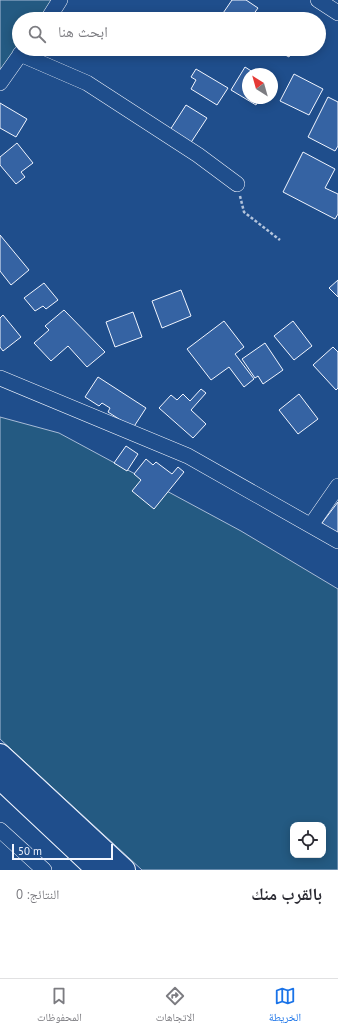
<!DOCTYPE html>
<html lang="ar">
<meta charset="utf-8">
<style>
:root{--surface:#fff;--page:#f7f7f7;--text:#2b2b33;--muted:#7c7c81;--line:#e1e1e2;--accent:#1a73e8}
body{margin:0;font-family:"PT Sans","Noto Naskh Arabic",sans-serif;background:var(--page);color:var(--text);direction:rtl}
.controls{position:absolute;right:12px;bottom:12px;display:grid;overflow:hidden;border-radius:8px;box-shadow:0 2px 10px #0003}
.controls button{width:36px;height:36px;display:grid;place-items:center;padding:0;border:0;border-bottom:1px solid var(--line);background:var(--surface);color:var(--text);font:20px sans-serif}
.compass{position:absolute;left:242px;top:68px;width:36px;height:36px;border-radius:50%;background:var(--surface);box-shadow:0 2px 10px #0003;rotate:323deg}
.scale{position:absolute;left:12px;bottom:10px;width:101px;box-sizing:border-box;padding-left:4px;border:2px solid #f2f6ff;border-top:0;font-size:11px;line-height:14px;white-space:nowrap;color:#f2f6ff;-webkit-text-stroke:3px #1f4e8c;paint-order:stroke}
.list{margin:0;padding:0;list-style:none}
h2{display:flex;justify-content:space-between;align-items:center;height:52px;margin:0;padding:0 16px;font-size:17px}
h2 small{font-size:13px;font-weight:400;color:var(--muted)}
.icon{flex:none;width:22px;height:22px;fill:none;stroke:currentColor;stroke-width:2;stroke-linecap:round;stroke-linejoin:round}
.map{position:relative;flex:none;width:338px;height:870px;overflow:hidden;direction:ltr}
.search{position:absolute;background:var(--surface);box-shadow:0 2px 10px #0003;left:12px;right:12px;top:12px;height:44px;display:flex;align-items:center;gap:10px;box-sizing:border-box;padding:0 14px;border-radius:22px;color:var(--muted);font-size:15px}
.sheet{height:108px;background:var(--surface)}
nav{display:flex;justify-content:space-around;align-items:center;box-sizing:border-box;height:56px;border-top:1px solid var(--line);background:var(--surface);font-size:11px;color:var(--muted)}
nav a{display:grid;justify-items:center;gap:2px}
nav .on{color:var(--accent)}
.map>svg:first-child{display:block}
</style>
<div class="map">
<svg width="338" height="870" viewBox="0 0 338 870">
<rect width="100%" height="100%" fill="#1f4e8c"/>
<!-- green -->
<path fill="#245a82" stroke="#a8bbd7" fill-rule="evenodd" d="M0 0H53V4L41 19H19V46L0 70Z
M0 417 59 433 241 531 338 589V870H142L0 739ZM293 825H323V855H293Z"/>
<!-- building -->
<path fill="#3563a3" stroke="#f2f6ff" d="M232 0H246L258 8 250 19H219Z
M262 14 273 19H260Z
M274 49H293L289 57Z
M245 67 256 74H248V98H260L256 105 231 90Z
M196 69 228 88 217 105 191 89 196 80 191 77Z
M294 74 323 89 309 115 280 101Z
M328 97 338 102V146L335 151 308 137Z
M0 103 27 119 16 137 0 128Z
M186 105 207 118 190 144 170 130Z
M17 143 33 163 21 172 25 177 16 184 0 165V157Z
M303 152 335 169 325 188 338 194V214L335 219 283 192Z
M0 235 29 270 11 285 0 271Z
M338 280V297L329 288Z
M44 283 58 300 46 309 43 306 35 311 24 298Z
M181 290 191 316 162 328 152 301Z
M64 310 105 352 87 367 68 346 51 361 34 343 49 330 45 326Z
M133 312 142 337 115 347 106 322Z
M3 315 21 337 3 351 0 347V318Z
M224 321 244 347 235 354 254 379 244 387 229 367 211 380 187 349Z
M293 321 312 346 294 360 274 336Z
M265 343 283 370 263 384 258 376 255 378 242 359Z
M333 347 338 352V388L336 390 313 365Z
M98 377 146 408 133 428 108 412 110 408 102 403 99 406 85 397Z
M201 389 206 393 191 410 206 424 193 438 159 408 171 395 177 400 183 394 190 401Z
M299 394 318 419 298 434 279 410Z
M126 446 138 454 127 471 114 463Z
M146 459 153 465 156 462 172 474 178 467 184 472 154 509 132 491 141 480 134 474Z
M338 502V536L322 523Z"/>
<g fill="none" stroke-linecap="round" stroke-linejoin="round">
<defs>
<path id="minor" d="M318 0 338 13
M48 19 60 0
M20 54 87 83 198 155 237 184
M0 83 24 49
M0 378 188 456 338 541
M311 525 338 486
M0 830 44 870"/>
<path id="highway" d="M0 755 124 870
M0 778 98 870"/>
</defs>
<!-- minor casing -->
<use href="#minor" stroke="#f2f6ff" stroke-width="16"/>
<!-- highway casing -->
<use href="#highway" stroke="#f2f6ff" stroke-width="24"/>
<!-- path -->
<path stroke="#b3c4dc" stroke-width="2.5" stroke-dasharray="3 2" stroke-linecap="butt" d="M240 196 244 212 280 240"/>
<!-- minor -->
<use href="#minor" stroke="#1f4e8c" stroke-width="15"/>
<!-- highway -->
<use href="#highway" stroke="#1f4e8c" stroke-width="22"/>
</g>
</svg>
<div class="controls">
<button><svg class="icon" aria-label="locate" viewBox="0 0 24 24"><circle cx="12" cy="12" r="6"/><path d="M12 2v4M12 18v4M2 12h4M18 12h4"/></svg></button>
</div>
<svg class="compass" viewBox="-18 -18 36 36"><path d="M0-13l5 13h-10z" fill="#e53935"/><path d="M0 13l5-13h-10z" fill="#7c7c81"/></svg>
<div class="scale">50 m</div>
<div class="search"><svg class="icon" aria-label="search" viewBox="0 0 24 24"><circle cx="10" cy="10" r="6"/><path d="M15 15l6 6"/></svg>ابحث هنا</div>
</div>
<section class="sheet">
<h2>بالقرب منك<small>النتائج: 0</small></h2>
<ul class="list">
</ul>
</section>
<nav>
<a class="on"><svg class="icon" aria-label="map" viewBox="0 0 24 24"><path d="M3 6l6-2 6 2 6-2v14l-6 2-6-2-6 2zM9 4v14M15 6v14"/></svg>الخريطة</a>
<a><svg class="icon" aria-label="directions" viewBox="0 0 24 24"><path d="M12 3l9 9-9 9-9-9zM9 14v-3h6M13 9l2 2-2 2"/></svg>الاتجاهات</a>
<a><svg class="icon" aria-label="saved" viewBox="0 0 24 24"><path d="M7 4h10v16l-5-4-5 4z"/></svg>المحفوظات</a>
</nav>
